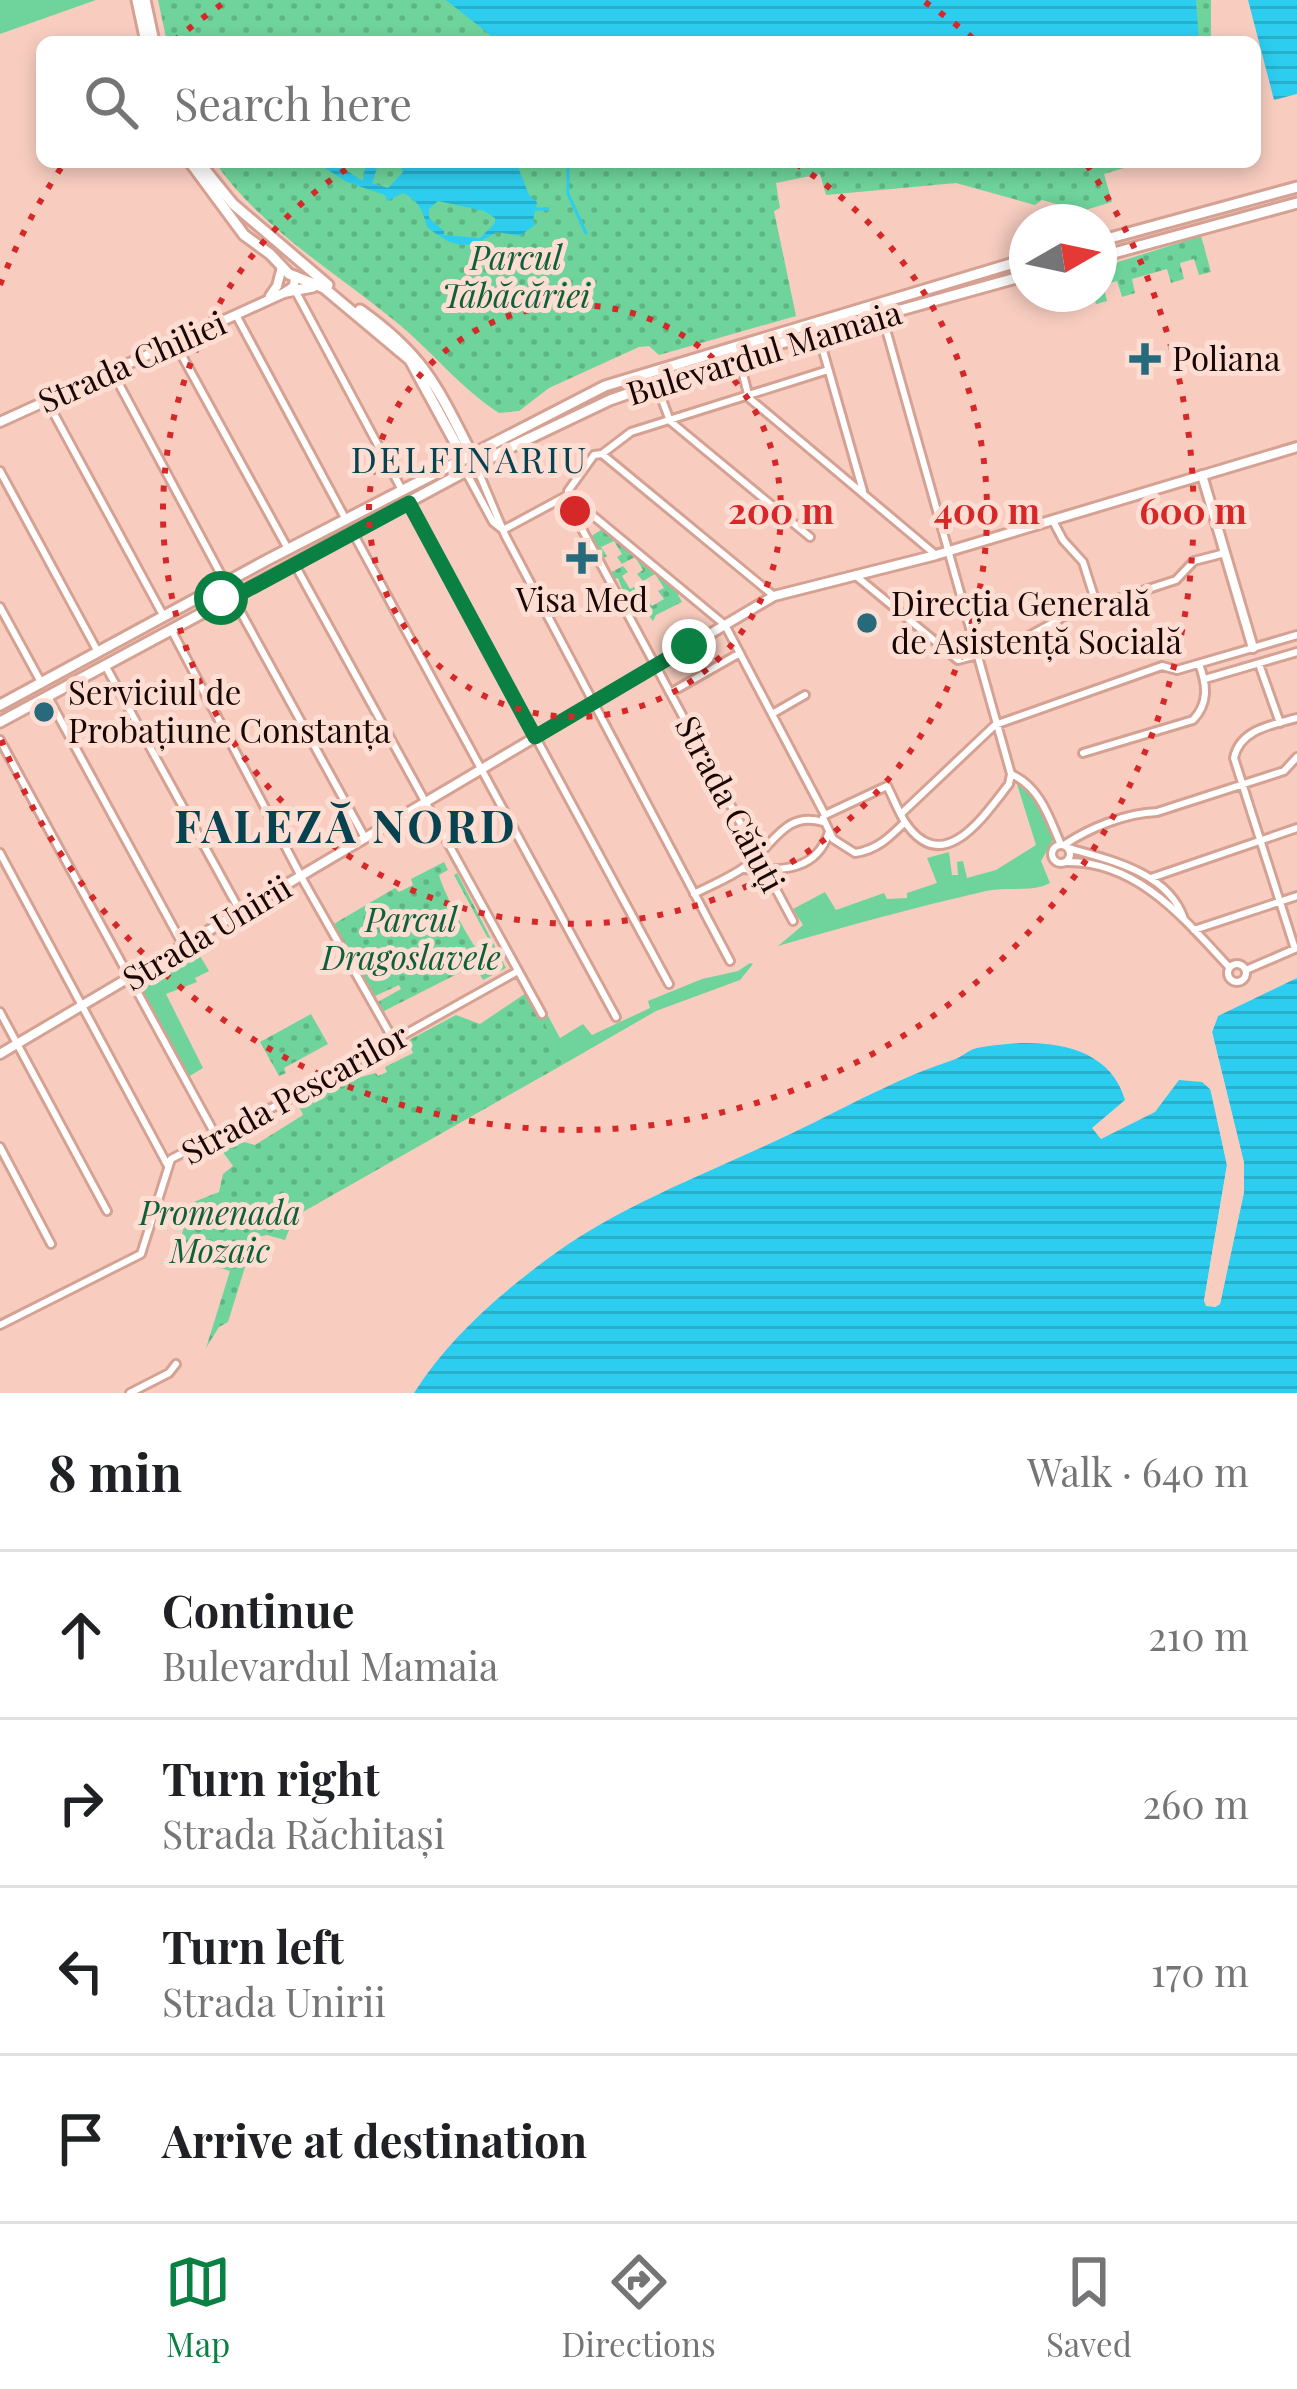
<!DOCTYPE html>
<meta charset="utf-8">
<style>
:root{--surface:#fff;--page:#f6f6f6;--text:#202124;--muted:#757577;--line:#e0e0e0;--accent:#0b8043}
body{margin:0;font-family:"Playfair Display",serif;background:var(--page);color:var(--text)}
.compass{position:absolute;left:1009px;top:204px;width:108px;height:108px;border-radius:50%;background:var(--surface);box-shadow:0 6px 18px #0003;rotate:81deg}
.stop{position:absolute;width:36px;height:36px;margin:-27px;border:9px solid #0b8043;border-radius:50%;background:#fff}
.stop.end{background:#0b8043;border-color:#fff;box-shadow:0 3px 12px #0008}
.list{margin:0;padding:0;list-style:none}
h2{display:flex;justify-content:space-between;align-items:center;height:156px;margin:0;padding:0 48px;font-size:51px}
h2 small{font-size:39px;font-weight:400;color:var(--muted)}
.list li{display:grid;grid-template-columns:78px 1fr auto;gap:36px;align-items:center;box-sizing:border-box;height:168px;padding:0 48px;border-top:3px solid var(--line)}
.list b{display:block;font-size:45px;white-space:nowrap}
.list p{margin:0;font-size:39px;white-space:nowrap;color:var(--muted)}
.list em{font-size:39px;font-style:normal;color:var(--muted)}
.icon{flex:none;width:66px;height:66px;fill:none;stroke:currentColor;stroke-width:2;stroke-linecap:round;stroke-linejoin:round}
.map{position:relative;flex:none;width:1297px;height:1393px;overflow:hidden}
.search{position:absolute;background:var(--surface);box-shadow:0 6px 18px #0003;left:36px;right:36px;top:36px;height:132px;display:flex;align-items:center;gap:30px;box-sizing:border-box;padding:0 42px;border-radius:18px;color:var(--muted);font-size:45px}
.sheet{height:828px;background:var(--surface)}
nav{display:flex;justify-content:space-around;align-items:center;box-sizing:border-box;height:168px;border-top:3px solid var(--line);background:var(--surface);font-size:33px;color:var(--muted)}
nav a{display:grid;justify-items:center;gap:6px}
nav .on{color:var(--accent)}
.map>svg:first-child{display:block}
</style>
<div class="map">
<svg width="1297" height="1393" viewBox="0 0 1297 1393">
<defs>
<pattern id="park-dots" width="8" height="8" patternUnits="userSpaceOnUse" patternTransform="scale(3)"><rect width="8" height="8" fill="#6fd49b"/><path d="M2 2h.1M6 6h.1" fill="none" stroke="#5fb484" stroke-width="1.8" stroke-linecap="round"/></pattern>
<pattern id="water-rules" width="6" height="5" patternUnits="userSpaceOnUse" patternTransform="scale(3)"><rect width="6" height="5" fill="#2dcdf0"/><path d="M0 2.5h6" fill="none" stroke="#27afcc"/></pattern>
</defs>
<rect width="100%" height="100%" fill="#f8cdc0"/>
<!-- grass -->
<path fill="#6fd49b" d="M0 0H96L0 34Z
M1016 781 1037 802 1054 838 1041 861 1050 883C1032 893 1008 886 986 891 916 907 847 926 778 946L803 925 793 909 825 892 836 910 884 893 887 899 907 898V893L937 883 927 858 949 852 952 875H958L957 862 963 861 967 878 996 870 1036 845Z
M196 949 209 971 195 978 197 982 166 994 203 1068 188 1077 138 983Z
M750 963 753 964 740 980 656 1011 564 1064 539 1017 547 1014 560 1038 583 1024 592 1035 650 1008 648 1001 702 979 738 971Z"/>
<!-- park -->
<path fill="url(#park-dots)" d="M158 0H1211V42H167Z
M215 162H1144L1104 174 1112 202 1082 211 1042 200 1035 205 956 183 826 195 820 174 776 183 780 208 774 211 796 316 659 355 649 346 639 347 549 388 519 411 499 413C461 389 431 350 395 321 333 270 261 229 215 162Z
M1201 236 1211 272 1199 275 1194 259 1180 263 1184 279 1171 283 1167 269 1132 279 1135 293 1122 297 1117 281 1103 285 1107 301 1096 304 1094 294H1099V268Z
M604 528 681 591 678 595 682 602 656 615 653 621 639 603 629 608 618 578 613 580 610 573 623 566 628 572 622 576 630 589 644 582 648 587 643 593 652 606 664 599 658 591 664 588 655 574 643 581 637 574 643 570 635 557 622 564 617 557 622 554 614 541 601 547 607 556 601 559 590 537Z
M444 862 448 870 439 875C444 894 472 946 484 959L480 962 485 971 499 965V959L454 875 457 873 506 968 483 980 465 947 456 952 465 970 382 1012 376 1003 401 989 399 985 373 997 332 925 395 888 399 892 413 885 411 879Z
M529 991 564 1064 294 1217 285 1240 267 1235 254 1238 228 1322 219 1327 206 1348 230 1271 190 1259 192 1252H183L179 1244 191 1203 219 1192 223 1174 233 1166 218 1145 234 1137V1131L244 1142 255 1145 303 1115 295 1098 336 1078 349 1080 376 1073 378 1076 387 1072 385 1067 413 1053 408 1041 411 1039 456 1015 480 1024Z
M311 1014 328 1044 284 1068 286 1073 279 1076 260 1042Z"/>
<!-- water -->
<path fill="url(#water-rules)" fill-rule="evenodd" d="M446 0H1196L1199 42H499Z
M1248 0H1297V94L1274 100Z
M315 162H333L363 181 365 168 361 162H379L372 183 388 188 403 172 399 162H516L529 195 537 202 533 221 536 224 520 236 497 232C468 250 456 250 427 227 423 211 419 201 403 193L387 201 385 195 347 182ZM438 201 484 211 495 218V223L480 238 444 235V231L429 218V209Z
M1297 978V1393H414C450 1336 503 1291 557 1252 634 1198 727 1166 811 1124 858 1101 903 1076 953 1060 962 1057 968 1050 977 1048 1031 1038 1107 1038 1125 1100L1092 1128 1101 1139 1155 1112 1179 1080 1202 1082 1211 1090 1227 1165 1204 1301 1215 1307 1220 1304 1244 1192V1163L1212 1032 1218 1016Z"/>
<!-- pier -->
<path fill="#f8cdc0" d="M1218 1016 1212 1032 1244 1163V1192L1220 1304 1215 1307 1206 1306 1204 1301 1227 1165 1208 1079 1217 1088 1233 1165 1210 1300H1215L1238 1192V1163L1206 1033 1211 1019Z"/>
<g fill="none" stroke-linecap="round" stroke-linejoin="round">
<!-- stream -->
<path stroke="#2dcdf0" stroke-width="3" d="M568 162V194L586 233
M536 209H548"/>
<defs>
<path id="minor" d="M296 292 402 490
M236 315 345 518
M818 333 863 491
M175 343 288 549
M738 355 749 398 936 555
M112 371 226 584
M657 386 670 421 810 537
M47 401 163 615
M602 454 774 596
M476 466 505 535 730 961
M0 471 98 652
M466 472 493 522 503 530
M409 503 669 984
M1053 521 1063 540 1083 562 1097 606
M503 530 568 495 725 625 825 815
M353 533 616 1017
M295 565 542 1014
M856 576 958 660 1011 646 1065 616 1176 580 1194 561 1225 553
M233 598 365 838
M0 607 42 684
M172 631 304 882 394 1041
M1259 664 1280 723
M106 667 240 911
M1205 679 1297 652
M670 693 740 653
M48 697 184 947
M772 714 805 695
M0 740 216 1136
M1083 753 1193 720C1209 703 1207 685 1199 664
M1011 774C1040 787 1049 817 1061 845
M902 813 995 725 1162 666 1177 670 1297 635
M825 815 887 786C893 797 898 811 905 822 943 879 984 816 1009 784L1011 774 882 315
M823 818 833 839 855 853C877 850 890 837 905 822
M1052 854a9 9 0 1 1 18 0a9 9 0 1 1-18 0Z
M1064 845C1089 828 1126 813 1157 812L1284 771 1297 757
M1068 848C1110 860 1168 872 1184 919
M0 853 168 1166
M1067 862C1138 861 1185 920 1229 967
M743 869C780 870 816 873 829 832
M1151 878 1297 828
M694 894C711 885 730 878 746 866 773 846 785 810 823 822
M793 921 569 505 568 491 594 455 602 454 631 432 828 370
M1194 930 1297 896
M1295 949 1234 758C1240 729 1272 725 1297 718
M1228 973a9 9 0 1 1 18 0a9 9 0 1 1-18 0Z
M1246 970 1297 948
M0 1012 107 1211
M0 1147 51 1244
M0 1325 141 1254 171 1159 289 1099 518 971
M130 1393 169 1373 176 1364"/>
<path id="tertiary" d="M270 296 277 286 282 267
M0 422 286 292 294 286 295 276
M1202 475 1253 648
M0 1054 774 596 936 555 1297 447"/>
<path id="secondary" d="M137 0 146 42
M145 0 154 42
M190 162 244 235 270 254 289 274 324 288 410 360 464 459
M199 162 233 204 328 285
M1099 241 1297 187
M1099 257 1297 203
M286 292 313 287
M360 310C424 355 438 388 472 455
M0 705 269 559 605 386 1027 259
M0 722 507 449 610 400 738 355 1027 275"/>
</defs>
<!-- minor casing -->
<use href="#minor" stroke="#d5a192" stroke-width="12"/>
<!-- tertiary casing -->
<use href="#tertiary" stroke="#d5a192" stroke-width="14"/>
<!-- secondary casing -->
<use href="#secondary" stroke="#d5a192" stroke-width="15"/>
<!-- minor -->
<use href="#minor" stroke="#fff" stroke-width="6"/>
<!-- tertiary -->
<use href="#tertiary" stroke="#fff" stroke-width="8"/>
<!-- secondary -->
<use href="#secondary" stroke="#fff" stroke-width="9"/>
</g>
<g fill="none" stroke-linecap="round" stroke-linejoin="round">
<!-- route -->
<path stroke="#0b8043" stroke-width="15" d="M221 598 225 602 409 503 535 737 689 646"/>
</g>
<!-- distance rings -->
<g fill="none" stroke="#d62828" stroke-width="6" stroke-dasharray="6 12">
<circle cx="575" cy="511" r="206"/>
<path d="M796 164A412 412 0 1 1 354 164"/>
<path d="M0 285A618 618 0 0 1 63 165M174 41A618 618 0 0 1 225 2M925 2A618 618 0 0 1 976 41M1087 165A618 618 0 1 1 0 737"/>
</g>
<!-- markers -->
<g fill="#266a7b" stroke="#feddd3" stroke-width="4.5">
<path d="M1139 341h12v12h12v12h-12v12h-12v-12h-12v-12h12z"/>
<path d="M576 540h12v12h12v12h-12v12h-12v-12h-12v-12h12z"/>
<circle cx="867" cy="623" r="12"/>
<circle cx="44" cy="712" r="12"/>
</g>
<g text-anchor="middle" stroke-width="10" stroke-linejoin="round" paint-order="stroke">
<!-- park labels -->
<g font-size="33" font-style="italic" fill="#0e603a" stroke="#feddd3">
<text x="516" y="270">Parcul<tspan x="516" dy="38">Tăbăcăriei</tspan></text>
<text x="411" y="932">Parcul<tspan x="411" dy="38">Dragoslavele</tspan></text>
<text x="220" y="1225">Promenada<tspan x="220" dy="38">Mozaic</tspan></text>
</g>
<!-- street labels -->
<g font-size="33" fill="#180703" stroke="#feddd3">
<text transform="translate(764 353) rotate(-17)" y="12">Bulevardul Mamaia</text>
<text transform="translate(132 362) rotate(-24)" y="12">Strada Chiliei</text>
<text transform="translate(730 804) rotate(62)" y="12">Strada Căiuți</text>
<text transform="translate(207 933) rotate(-31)" y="12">Strada Unirii</text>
<text transform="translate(295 1094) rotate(-29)" y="12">Strada Pescarilor</text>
</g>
<!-- poi labels -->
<g font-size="33" fill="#180703" stroke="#feddd3" text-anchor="start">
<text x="1172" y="371">Poliana</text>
<text x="582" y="612" text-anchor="middle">Visa Med</text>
<text x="891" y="616">Direcția Generală<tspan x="891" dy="38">de Asistență Socială</tspan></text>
<text x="68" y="705">Serviciul de<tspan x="68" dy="38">Probațiune Constanța</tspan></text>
</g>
<!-- neighbourhood labels -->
<g font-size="36" letter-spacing="3" fill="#06424f" stroke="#feddd3">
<text x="470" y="473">DELFINARIU</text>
</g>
<!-- district labels -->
<g font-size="45" font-weight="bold" letter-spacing="3" fill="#06424f" stroke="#feddd3">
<text x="346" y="843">FALEZĂ NORD</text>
</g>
</g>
<circle cx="575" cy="511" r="18" fill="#d62828" stroke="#feddd3" stroke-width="6"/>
<g font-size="36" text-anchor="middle" font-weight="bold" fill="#d62828" stroke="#feddd3" stroke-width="10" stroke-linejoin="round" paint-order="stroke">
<text x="781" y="524">200 m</text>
<text x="987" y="524">400 m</text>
<text x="1193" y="524">600 m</text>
</g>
</svg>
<svg class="compass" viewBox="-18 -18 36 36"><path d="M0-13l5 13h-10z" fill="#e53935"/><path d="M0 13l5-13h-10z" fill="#757577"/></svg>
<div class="stop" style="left:221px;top:598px"></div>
<div class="stop end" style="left:689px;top:646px"></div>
<div class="search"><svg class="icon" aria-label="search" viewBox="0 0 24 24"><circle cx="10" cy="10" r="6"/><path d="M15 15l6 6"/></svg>Search here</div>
</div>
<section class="sheet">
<h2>8 min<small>Walk · 640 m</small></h2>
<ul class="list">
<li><svg class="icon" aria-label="ahead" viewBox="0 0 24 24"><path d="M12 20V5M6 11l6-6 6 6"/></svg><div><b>Continue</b><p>Bulevardul Mamaia</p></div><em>210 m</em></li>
<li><svg class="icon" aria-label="right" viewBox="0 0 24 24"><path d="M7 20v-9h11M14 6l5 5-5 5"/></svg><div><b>Turn right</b><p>Strada Răchitași</p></div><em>260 m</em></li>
<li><svg class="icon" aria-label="left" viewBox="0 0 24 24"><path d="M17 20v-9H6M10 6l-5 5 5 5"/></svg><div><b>Turn left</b><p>Strada Unirii</p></div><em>170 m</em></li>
<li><svg class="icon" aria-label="arrive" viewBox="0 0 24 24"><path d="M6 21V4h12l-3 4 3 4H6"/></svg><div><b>Arrive at destination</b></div></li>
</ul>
</section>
<nav>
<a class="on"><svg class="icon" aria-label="map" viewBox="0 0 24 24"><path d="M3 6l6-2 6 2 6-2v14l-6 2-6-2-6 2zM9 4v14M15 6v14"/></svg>Map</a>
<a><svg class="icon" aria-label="directions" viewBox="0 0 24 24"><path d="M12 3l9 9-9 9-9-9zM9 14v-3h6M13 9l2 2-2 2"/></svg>Directions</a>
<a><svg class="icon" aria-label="saved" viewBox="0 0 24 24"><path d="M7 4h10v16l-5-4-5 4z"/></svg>Saved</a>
</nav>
